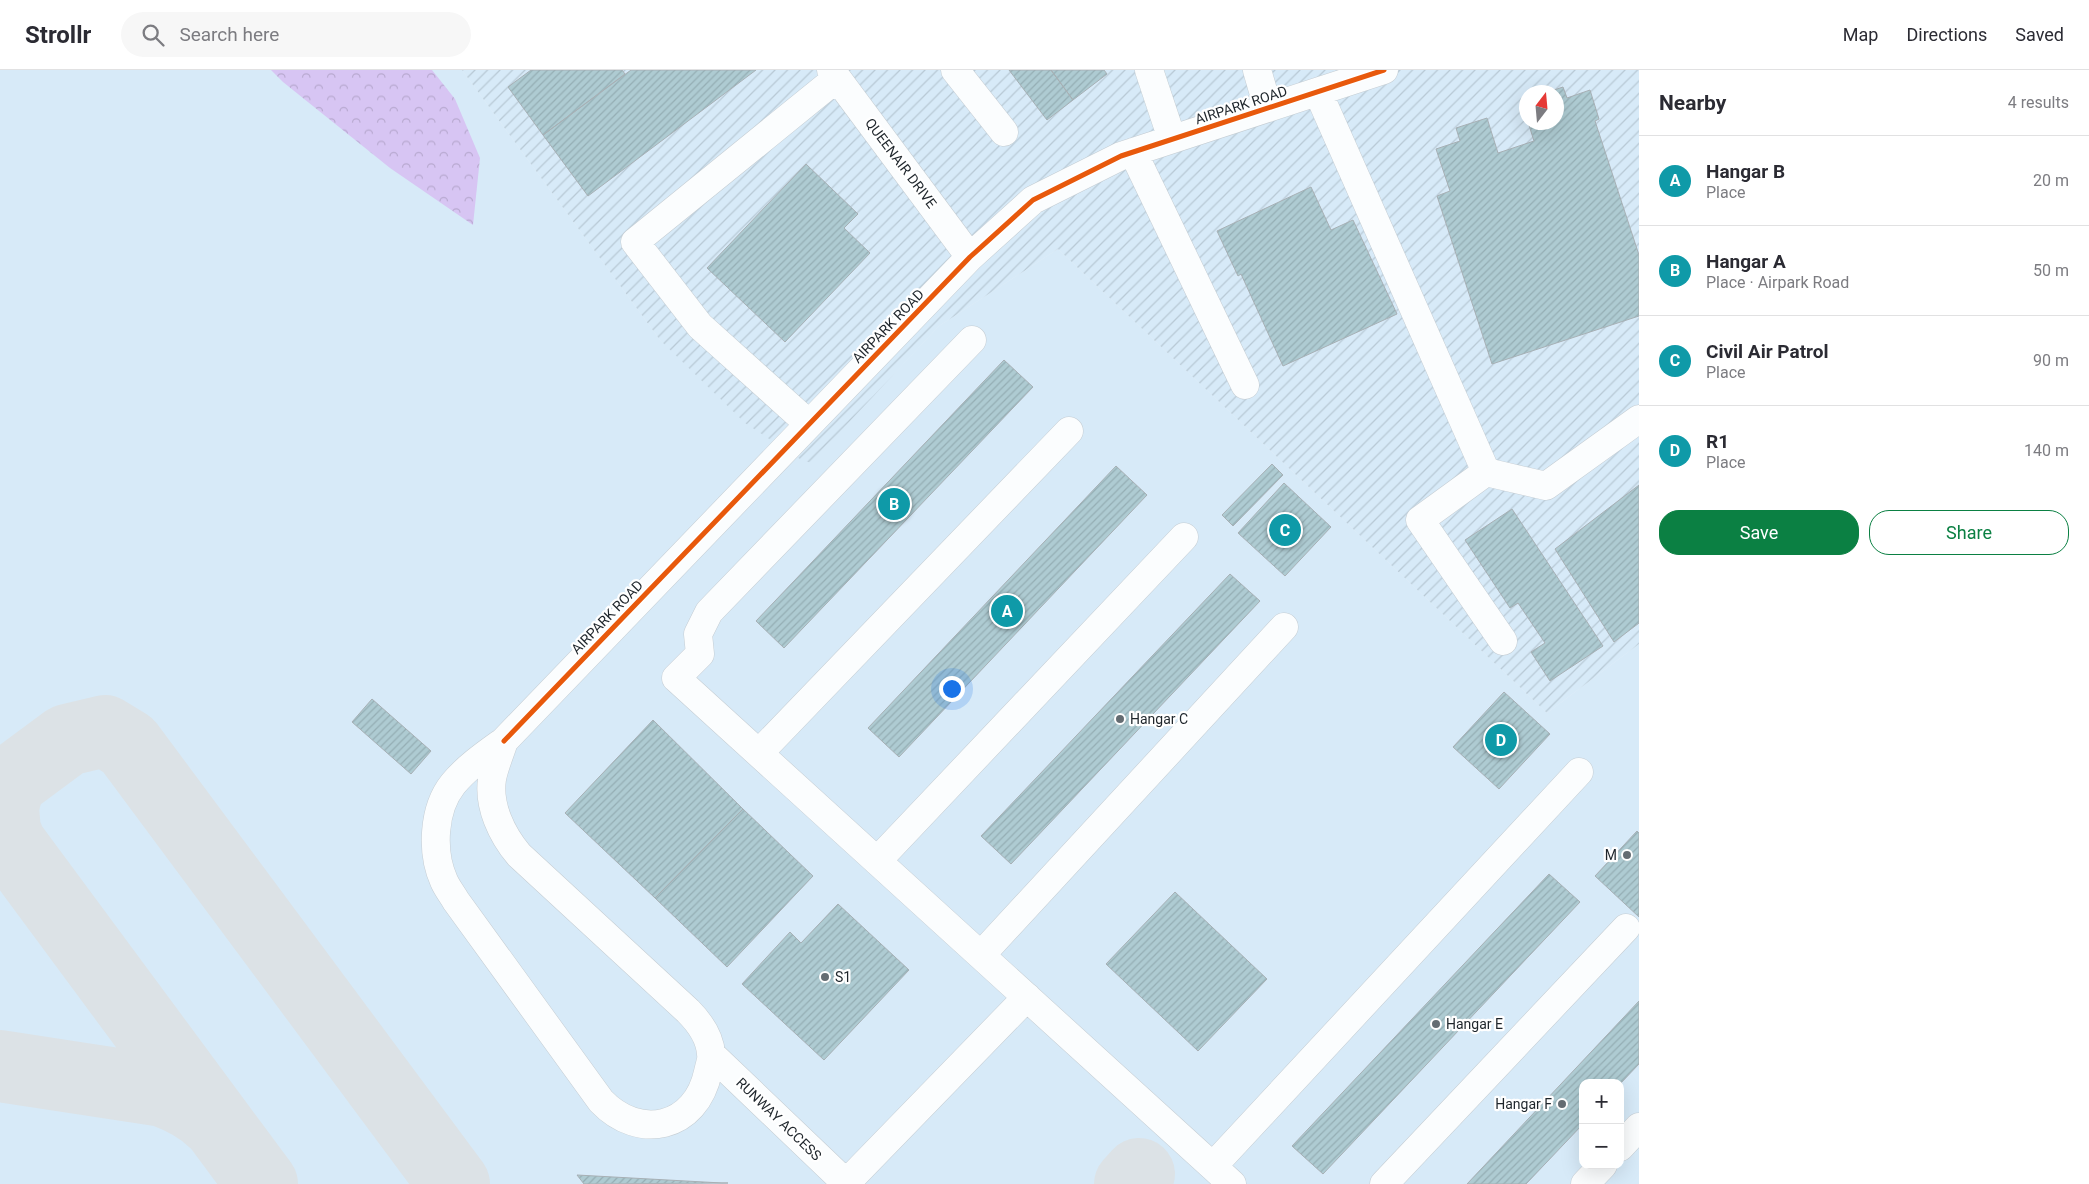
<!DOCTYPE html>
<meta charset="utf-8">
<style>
:root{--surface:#fff;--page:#f7f7f7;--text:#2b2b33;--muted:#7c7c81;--line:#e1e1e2;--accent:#0b8043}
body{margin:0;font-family:Roboto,sans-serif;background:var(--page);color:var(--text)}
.controls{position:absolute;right:15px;bottom:15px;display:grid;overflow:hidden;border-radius:10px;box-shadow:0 5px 20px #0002}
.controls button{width:45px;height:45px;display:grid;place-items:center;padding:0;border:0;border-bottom:1px solid var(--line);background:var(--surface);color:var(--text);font:25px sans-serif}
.compass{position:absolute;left:1519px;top:15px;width:45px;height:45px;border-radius:50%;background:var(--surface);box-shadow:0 5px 20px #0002;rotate:16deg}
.you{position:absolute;left:951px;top:618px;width:18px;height:18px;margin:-12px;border:4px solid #fff;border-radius:50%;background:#1a73e8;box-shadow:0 0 0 8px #1a73e833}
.badge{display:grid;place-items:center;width:32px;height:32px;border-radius:50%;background:var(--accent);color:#fff;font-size:16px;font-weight:700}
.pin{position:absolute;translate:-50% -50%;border:2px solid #fff;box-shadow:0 1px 5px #0006}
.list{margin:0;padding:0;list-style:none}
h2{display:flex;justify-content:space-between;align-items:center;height:65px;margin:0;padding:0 20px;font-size:21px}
h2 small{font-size:16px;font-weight:400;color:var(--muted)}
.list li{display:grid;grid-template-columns:32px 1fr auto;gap:15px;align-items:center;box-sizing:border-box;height:90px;padding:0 20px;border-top:1px solid var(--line)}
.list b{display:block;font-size:19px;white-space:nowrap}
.list p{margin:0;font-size:16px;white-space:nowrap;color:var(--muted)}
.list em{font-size:16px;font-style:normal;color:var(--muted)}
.actions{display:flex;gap:10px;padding:15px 20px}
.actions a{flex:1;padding:11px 0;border:1px solid var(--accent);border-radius:20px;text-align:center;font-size:18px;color:var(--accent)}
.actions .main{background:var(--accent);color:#fff}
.icon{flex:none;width:28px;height:28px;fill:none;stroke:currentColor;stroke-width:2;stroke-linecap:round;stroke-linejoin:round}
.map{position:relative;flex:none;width:1639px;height:1114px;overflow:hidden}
header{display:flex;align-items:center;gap:30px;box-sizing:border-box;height:70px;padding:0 25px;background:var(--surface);border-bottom:1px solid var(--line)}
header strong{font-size:24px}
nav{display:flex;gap:28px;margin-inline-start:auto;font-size:18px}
.search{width:350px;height:45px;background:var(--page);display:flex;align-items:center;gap:12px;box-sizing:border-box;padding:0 18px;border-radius:28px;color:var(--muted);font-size:19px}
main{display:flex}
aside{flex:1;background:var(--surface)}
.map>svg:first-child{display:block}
</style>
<header>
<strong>Strollr</strong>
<div class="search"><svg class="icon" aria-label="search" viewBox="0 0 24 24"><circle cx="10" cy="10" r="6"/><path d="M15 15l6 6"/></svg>Search here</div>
<nav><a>Map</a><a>Directions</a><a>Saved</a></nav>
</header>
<main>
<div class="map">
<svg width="1639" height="1114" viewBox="0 0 1639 1114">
<defs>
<pattern id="industrial-furrows" width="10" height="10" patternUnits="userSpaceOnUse" patternTransform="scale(1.25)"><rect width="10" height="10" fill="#d7eaf8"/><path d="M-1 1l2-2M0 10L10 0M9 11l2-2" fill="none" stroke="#b8c9d5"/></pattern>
<pattern id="forest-crowns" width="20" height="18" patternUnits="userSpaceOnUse" patternTransform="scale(1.25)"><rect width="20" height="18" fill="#d7c5f3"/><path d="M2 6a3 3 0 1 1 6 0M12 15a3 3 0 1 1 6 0" fill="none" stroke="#b8a9d0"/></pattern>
<pattern id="building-hatch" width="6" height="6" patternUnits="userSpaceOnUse" patternTransform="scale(1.25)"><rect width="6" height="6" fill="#aecbd2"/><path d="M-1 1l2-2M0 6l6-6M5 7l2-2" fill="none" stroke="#95aeb4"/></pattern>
</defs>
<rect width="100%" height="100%" fill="#e6eff6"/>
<!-- built -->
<path fill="#d7eaf8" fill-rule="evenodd" d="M0 0H462L660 270 811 392 939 256 1058 179 1547 643 1639 574V1114H0ZM1583 1013H1620V1095H1583Z"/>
<!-- industrial -->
<path fill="url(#industrial-furrows)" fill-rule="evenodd" d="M462 0H1639V574L1547 643 1058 179 939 256 811 393 800 389 745 353 660 270ZM1526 22H1556V52H1526Z"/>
<!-- forest -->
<path fill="url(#forest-crowns)" d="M271 0H432L455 29 480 88 473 155 390 98 283 12Z"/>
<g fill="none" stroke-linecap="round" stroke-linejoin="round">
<!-- taxiway -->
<path stroke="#dce2e6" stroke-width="72" d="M0 760 262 1114
M11 775 5 761 3 738 6 724 13 710 67 670 105 661 128 675 454 1114
M0 996 163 1021C182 1028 200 1037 215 1052
M1130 1114 1139 1104"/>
</g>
<!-- building -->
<path fill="url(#building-hatch)" stroke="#a7b0b5" d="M531 0H622L625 4 543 65 508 17Z
M631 0H756L588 126 543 65Z
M1009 0H1051L1073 30 1047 50Z
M1051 0H1104L1107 4 1073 30Z
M1563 17 1567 28 1590 20 1599 49 1595 51 1639 185V246L1492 294 1437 126 1450 121 1436 79 1460 71 1456 58 1487 48 1498 83 1534 71 1528 52H1556V22H1548Z
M1526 29V47L1521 31Z
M806 94 858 144 844 158 870 183 785 272 707 198Z
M1311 117 1331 160 1353 150 1397 244 1283 296 1241 204 1238 206 1217 161Z
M1004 290 1033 317 784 578 756 551Z
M1272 394 1283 405 1233 456 1222 445Z
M1116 396 1147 425 899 687 868 658Z
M1284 413 1331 457 1285 506 1238 463Z
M1639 415V553L1614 572 1555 479Z
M1512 439 1603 576 1550 611 1531 582 1545 573 1518 533 1510 538 1465 470Z
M1230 504 1260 531 1011 794 981 766Z
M1504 622 1550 664 1499 719 1453 677Z
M372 629 431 681 411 704 352 652Z
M653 650 743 739 655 828 565 743Z
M743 739 813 806 727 897 655 828Z
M1637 761 1639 763V847L1595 806Z
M1549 804 1580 832 1323 1104 1292 1076Z
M1175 822 1267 909 1198 981 1106 894Z
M838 834 909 900 824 990 742 914 790 862 801 873Z
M1639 931V994L1620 1014 1583 1013V1054L1526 1114H1467Z
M577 1105 722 1113H728L584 1114Z"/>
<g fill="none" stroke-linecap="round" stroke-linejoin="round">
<defs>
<path id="minor" d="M831 0 970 187
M955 0 1004 62
M1149 0 1172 69
M1257 0 1268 38
M1318 22 1486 402 1546 416 1639 349
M1133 82 1245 315
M972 270 709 542 698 564 700 584 676 608 1232 1114
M809 354 700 256 635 172 837 8
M1486 402 1420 450 1503 571
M504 671C500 684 494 697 492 709 488 736 502 765 519 785L688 941C699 952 710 967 711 984 712 989 709 997 708 1002 696 1059 639 1071 601 1031L456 831C452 824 447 818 444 811 431 782 433 739 453 714 467 697 486 684 504 671L970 187 1033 130 1121 86 1384 0
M759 683 1069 361
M877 791 1184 467
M981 885 1284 557
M711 984 847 1114
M1620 1077 1639 1057
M1213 1096 1579 702
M843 1110 853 1106 1027 927
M1384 1114 1626 858
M1585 1114 1603 1095"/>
</defs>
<!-- minor casing -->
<use href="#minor" stroke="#c5cdd3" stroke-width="29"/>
<!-- minor -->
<use href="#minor" stroke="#fbfdfe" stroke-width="28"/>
<defs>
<path id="cycleway" d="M504 671 970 187 1033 130 1121 86 1384 0"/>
</defs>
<!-- cycleway casing -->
<use href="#cycleway" stroke="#fff" stroke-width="8"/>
<!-- cycleway -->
<use href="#cycleway" stroke="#e8590c" stroke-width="5"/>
</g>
<!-- markers -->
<g fill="#646c72" stroke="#fff" stroke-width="2">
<circle cx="1120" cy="649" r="5"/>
<circle cx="1627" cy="785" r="5"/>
<circle cx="825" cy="907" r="5"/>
<circle cx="1436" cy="954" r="5"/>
<circle cx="1562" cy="1034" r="5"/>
</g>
<g text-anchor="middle" stroke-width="4.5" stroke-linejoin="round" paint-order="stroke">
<!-- street labels -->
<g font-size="14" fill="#1e252b" stroke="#fff">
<text transform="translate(1241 35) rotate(-18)" y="5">AIRPARK ROAD</text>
<text transform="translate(901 93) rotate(53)" y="5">QUEENAIR DRIVE</text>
<text transform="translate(888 256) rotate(-46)" y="5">AIRPARK ROAD</text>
<text transform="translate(607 547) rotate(-46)" y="5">AIRPARK ROAD</text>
<text transform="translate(779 1049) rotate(44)" y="5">RUNWAY ACCESS</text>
</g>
<!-- poi labels -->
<g font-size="14" fill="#1e252b" stroke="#fff" text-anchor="start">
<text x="1130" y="654">Hangar C</text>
<text x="1617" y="790" text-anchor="end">M</text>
<text x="835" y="912">S1</text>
<text x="1446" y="959">Hangar E</text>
<text x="1552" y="1039" text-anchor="end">Hangar F</text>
</g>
</g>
</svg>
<div class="controls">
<button>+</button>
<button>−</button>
</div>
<svg class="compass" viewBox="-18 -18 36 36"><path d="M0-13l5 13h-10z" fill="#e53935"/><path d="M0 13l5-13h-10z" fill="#7c7c81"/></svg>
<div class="you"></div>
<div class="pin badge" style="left:1007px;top:541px;background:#0f9aa8">A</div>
<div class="pin badge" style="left:894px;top:434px;background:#0f9aa8">B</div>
<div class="pin badge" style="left:1285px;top:460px;background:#0f9aa8">C</div>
<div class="pin badge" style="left:1501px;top:670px;background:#0f9aa8">D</div>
</div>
<aside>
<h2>Nearby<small>4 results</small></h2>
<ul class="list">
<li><span class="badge" style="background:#0f9aa8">A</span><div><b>Hangar B</b><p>Place</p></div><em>20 m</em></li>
<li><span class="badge" style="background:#0f9aa8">B</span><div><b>Hangar A</b><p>Place · Airpark Road</p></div><em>50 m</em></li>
<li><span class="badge" style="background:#0f9aa8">C</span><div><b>Civil Air Patrol</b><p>Place</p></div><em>90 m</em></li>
<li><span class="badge" style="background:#0f9aa8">D</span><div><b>R1</b><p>Place</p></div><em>140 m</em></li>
</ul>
<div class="actions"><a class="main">Save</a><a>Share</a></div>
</aside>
</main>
